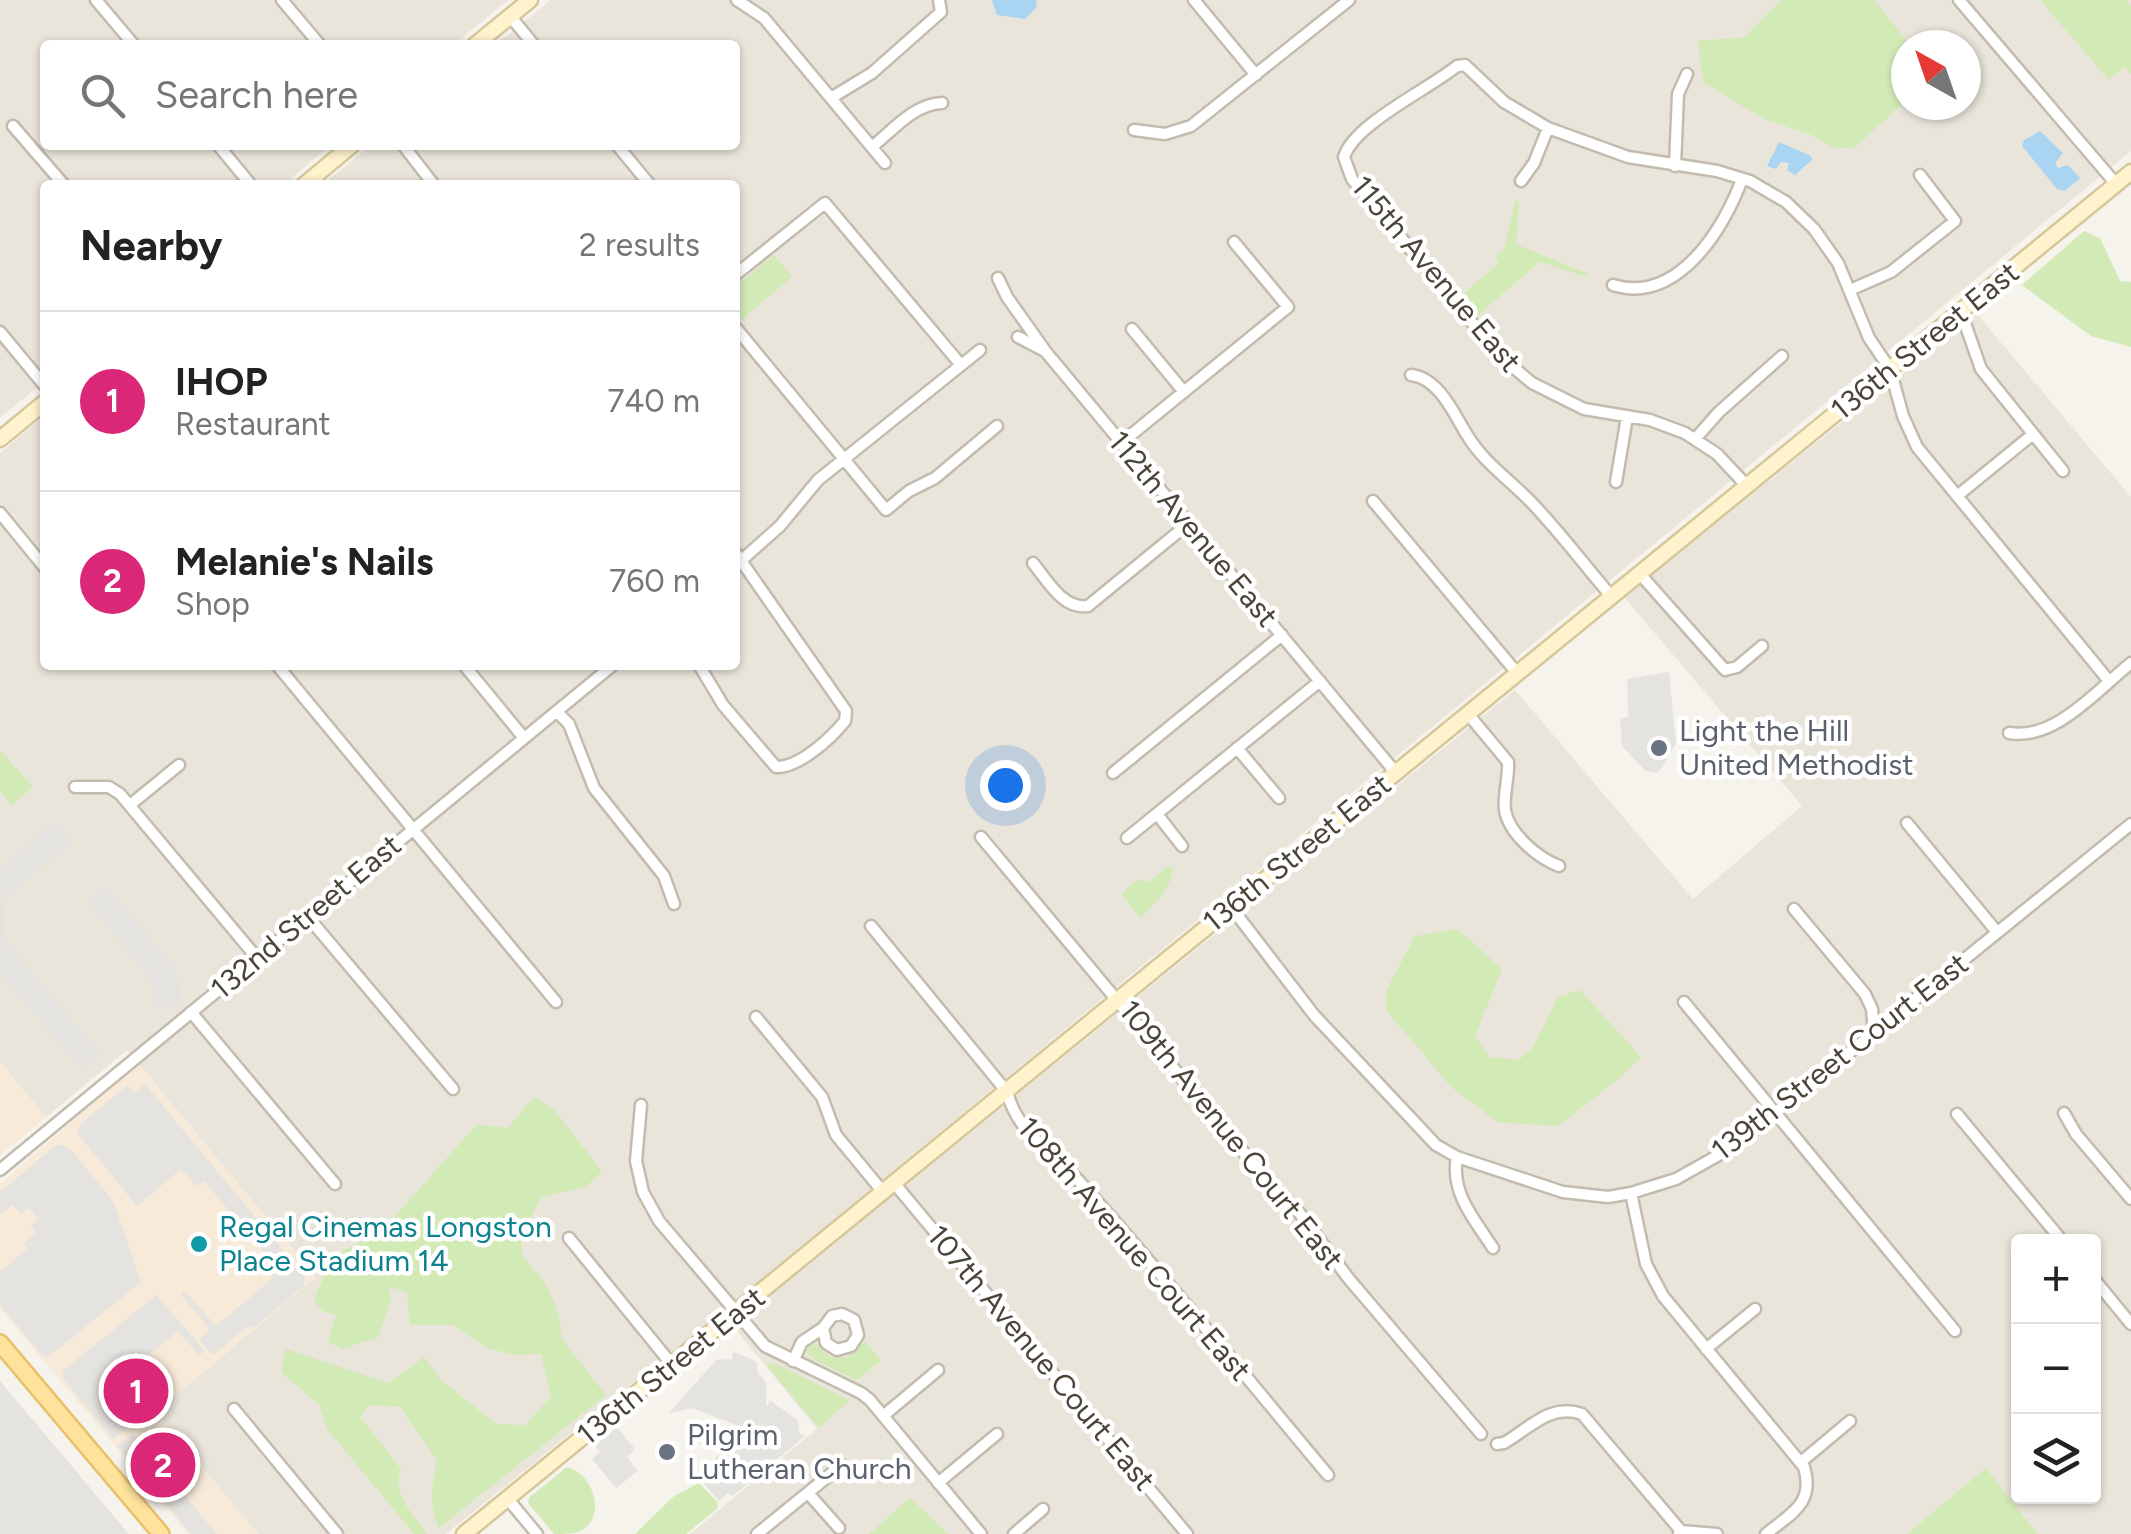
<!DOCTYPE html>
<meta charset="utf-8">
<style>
:root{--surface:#fff;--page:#f2f2f2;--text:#222;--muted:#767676;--line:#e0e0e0;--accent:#db2777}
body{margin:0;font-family:Figtree,sans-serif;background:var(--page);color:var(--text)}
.controls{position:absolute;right:30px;bottom:30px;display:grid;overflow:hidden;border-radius:10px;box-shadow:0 2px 8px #0004}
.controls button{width:90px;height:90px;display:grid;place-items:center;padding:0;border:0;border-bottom:2px solid var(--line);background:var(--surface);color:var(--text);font:50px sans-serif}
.compass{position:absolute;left:1891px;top:30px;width:90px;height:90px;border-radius:50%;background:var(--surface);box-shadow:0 2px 8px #0004;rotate:320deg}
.you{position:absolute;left:1005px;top:785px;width:35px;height:35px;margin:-25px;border:8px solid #fff;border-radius:50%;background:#1a73e8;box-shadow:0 0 0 15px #1a73e833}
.badge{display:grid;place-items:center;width:65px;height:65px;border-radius:50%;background:var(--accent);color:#fff;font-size:32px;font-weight:700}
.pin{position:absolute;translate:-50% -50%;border:5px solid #fff;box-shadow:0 2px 10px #0006}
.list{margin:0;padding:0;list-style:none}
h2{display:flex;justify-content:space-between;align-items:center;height:130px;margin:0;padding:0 40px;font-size:42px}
h2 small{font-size:32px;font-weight:400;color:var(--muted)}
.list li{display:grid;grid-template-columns:65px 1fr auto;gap:30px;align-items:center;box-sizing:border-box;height:180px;padding:0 40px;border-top:2px solid var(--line)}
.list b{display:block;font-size:38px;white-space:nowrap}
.list p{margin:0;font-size:32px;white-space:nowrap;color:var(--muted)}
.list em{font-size:32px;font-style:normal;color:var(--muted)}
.icon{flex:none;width:55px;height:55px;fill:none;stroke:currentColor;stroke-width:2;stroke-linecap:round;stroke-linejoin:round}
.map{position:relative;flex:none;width:2131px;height:1534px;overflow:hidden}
.search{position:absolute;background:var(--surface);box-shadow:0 2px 8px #0004;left:40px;top:40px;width:700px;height:110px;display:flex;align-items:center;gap:25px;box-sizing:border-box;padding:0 35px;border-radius:10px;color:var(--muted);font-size:38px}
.panel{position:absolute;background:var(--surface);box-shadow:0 2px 8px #0004;left:40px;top:180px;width:700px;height:490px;border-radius:10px}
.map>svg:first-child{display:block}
</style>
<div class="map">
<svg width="2131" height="1534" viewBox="0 0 2131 1534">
<rect width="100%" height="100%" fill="#f6f3ec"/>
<!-- residential -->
<path fill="#eae5da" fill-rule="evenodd" d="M0 0H508L453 45H45V145H331L283 185H45V381L0 418Z
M551 0H2131V151L791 1255 446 1534H258L156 1412 316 1277 127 1050 46 1117 0 1062V453L45 415V665H735V185H322L371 145H735V45H495ZM1906 45H1966V105H1906Z
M1977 314 2131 497V1534H905L890 1517 869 1534H690L817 1429 733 1326 1515 690 1693 899 1802 806 1624 597ZM2018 1242H2094V1496H2018Z"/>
<!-- commercial -->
<path fill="#f7ead8" d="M0 1062 46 1117 0 1155Z
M138 1064 316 1277 156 1412 258 1534H189L0 1309V1184Z"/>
<!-- green -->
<path fill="#d2eab5" d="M1781 0H1874L1910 45H1906V101L1855 147 1836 149 1811 135 1764 119 1703 82 1698 41 1745 37Z
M2040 0H2126L2131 6V74L2125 67 2109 80Z
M1515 201H1519L1516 244 1588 274 1587 277 1540 262 1478 315 1461 296 1499 263 1496 257 1504 249Z
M2084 231 2100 238 2120 281 2131 282V347L2091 336 2022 285Z
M774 255 792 277 741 320 735 313V287Z
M0 750 33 787 11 805 0 792Z
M1168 866 1173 868 1170 881 1160 897 1141 918 1121 894 1138 879 1148 883Z
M1458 929 1502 969 1475 1036 1489 1057 1519 1060 1533 1047 1558 997 1580 990 1641 1057 1616 1081 1558 1126 1497 1122 1451 1087 1386 1010V991L1415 936Z
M534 1097 555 1111 602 1171 586 1187 542 1197 521 1234 522 1255C543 1279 563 1305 561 1338L606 1395 439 1528C428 1504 432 1484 437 1460L400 1407 369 1405 360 1417 401 1469C392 1495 412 1513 427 1534H414L328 1430 319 1405 281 1372 286 1349 388 1383 424 1357 440 1379 496 1424 526 1425 551 1396 541 1354 513 1355 485 1347 453 1325H410L407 1292 389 1287 391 1301 378 1337 342 1349 328 1341 336 1315 322 1311 314 1300 332 1256 381 1232 477 1124 508 1128Z
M865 1341 881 1361 856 1380 813 1359 807 1352 810 1345 816 1344 831 1357 846 1358Z
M771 1362 850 1400 819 1428 767 1366Z
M567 1467C594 1474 608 1518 579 1532 572 1534 562 1534 554 1534L528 1503 529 1498Z
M1986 1468 2037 1534H1907Z
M699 1483 718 1503V1508L686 1534H635L673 1497Z
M910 1498 949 1534H869Z"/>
<!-- parking -->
<path fill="#e5e3e0" d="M1669 672 1676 744 1658 773 1646 771 1622 746 1620 720 1628 716 1627 679Z
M55 822 72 842 3 900 4 939 100 1053 81 1068 0 972V869Z
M106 886 176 969 182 1004 155 1009 149 976 87 902Z
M145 1084 305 1277 304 1286 253 1328 249 1325 213 1355 199 1339 210 1329 181 1295 185 1291 216 1326 273 1278 256 1257 263 1251 204 1181 196 1186 181 1169 137 1206 77 1133 80 1125 127 1085 134 1093Z
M63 1145 74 1153 113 1201 141 1282 48 1357 40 1353 0 1305V1272L28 1248 24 1243 36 1232 31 1225 38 1219 29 1208 21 1214 13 1205 0 1215V1192L55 1146Z
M156 1295 205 1351 199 1355 178 1331 106 1390 133 1423 113 1439 63 1379V1371Z
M733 1351 757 1362V1371L766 1383V1405L768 1406 770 1400 798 1421 799 1433 805 1436 733 1496 728 1493 719 1501 702 1481 709 1474 704 1468 734 1442 736 1425 692 1408 669 1413 716 1360 732 1359Z
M0 1381 129 1534H0Z
M617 1427 635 1449 627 1457 638 1471 616 1488 592 1459 600 1452 595 1445Z
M133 1433V1434L217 1534H191L117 1446Z"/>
<!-- water -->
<path fill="#a9d4f2" d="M992 0H1036L1037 7 1025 19 997 15Z
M2040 131 2063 153 2055 163 2058 168 2068 165 2080 178 2065 191 2057 189 2022 146 2024 140Z
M1779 142 1811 156 1812 160 1795 175 1787 170 1789 163 1781 162 1776 169 1767 166Z"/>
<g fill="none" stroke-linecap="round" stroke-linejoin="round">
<defs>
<path id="street" d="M96 0 134 45
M282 0 320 45
M737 0 764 18 885 163
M1194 0 1256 75
M1959 0 2116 184
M510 16 534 45
M831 98 872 73 941 12 939 0
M13 126 64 185
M1134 130 1165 134 1191 126 1349 0
M218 145 251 185
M403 145 434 185
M617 145 650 185
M872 147C893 130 914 104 942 103
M1675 166 1678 94 1687 74
M1521 181 1534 163 1548 128
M735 275 825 203 961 365
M998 278 1007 297 1046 352 1396 773
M1613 285C1677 305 1724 229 1742 179
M1850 290 1891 272 1955 221 1920 175
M1961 312 1981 369 2063 471
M735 327 886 510 909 491 935 478 997 426
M1132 329 1184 392
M0 332 45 386
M1018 337 1043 350
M1411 375C1439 378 1454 414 1467 435 1484 463 1509 479 1531 502 1560 532 1585 566 1612 597
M1695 439 1719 412 1782 356
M1121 443 1288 307 1234 242
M1616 482 1627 417
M1747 486 1717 454 1685 433 1650 420 1584 409 1532 383 1500 356 1352 179 1344 157C1354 124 1429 89 1457 66L1465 65 1504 102 1548 128 1628 157 1717 171 1750 181 1786 202 1814 229 1838 263 1869 338 1890 369 1903 416 1917 447 2109 681
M1957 496 2033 434
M1373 501 1517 673
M0 513 45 568
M1033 563C1047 580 1063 610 1088 606L1188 524
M735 566 780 526 818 480 980 350
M1640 574 1725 670 1737 667 1762 646
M277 665 556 1002
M464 665 524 738
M699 665 723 705 776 767C799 768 831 738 845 721L846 711 735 552
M557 712 569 724 594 788 664 876 674 904
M1468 714 1508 762C1509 778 1503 795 1505 810 1509 834 1538 858 1559 866
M2009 733C2055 741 2097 690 2131 663
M1237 748 1279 798
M1113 773 1282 635
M75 787H109L120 794 257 958
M130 805 179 765
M1157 814 1182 846
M1907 823 1997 932
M981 837 1275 1190 1298 1211 1349 1279 1481 1434
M1127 838 1320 681
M1231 907 1314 1015 1436 1145 1457 1157 1563 1192 1608 1197 1631 1193 1676 1179 1733 1147 2131 824
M1794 909 1865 994 1872 1009 1874 1032
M308 917 453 1089
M871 926 1007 1092C1018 1134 1051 1150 1078 1180 1164 1275 1245 1376 1328 1475
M1684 1002 1955 1331
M191 1012 335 1184
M756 1017 822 1097 836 1135 883 1192
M641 1105 636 1161 643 1192 659 1221 765 1346 861 1393 870 1400 981 1534
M2064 1113 2076 1134 2131 1199
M1957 1114 2063 1242
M1457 1157C1450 1193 1475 1220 1493 1248
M0 1170 613 665
M894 1183 1187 1534
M1631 1193 1646 1264 1663 1296 1804 1467C1815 1504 1791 1513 1766 1534
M569 1238 673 1366
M2094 1279 2131 1324
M1706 1349 1755 1309
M793 1361 802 1342 823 1328 826 1343 837 1350 851 1346 858 1335 854 1320 842 1314 832 1316 823 1328
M234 1409 337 1534
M883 1416 938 1370
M1497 1444 1504 1443C1530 1428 1550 1403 1582 1414L1681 1531
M1801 1462 1850 1421
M938 1483 997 1434
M808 1493 839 1528
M507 1498 537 1534
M1679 1533 1681 1531 1717 1534
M757 1534 842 1465
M1014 1534 1043 1509"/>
<path id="secondary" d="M475 45 530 0
M304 185 352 145
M0 439 45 402
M464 1534 2131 172"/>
<path id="primary" d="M0 1343 161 1534"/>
</defs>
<!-- street casing -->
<use href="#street" stroke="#c2bbae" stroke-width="15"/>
<!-- secondary casing -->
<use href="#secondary" stroke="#d6c79b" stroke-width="19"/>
<!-- primary casing -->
<use href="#primary" stroke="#e6c16a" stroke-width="20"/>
<!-- street -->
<use href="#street" stroke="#fff" stroke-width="10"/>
<!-- secondary -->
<use href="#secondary" stroke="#fff3cd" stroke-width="14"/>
<!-- primary -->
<use href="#primary" stroke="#ffe39c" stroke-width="15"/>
</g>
<!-- markers -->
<g fill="#6b7280" stroke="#fff" stroke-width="4">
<circle cx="1659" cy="748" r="10"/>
<circle cx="667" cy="1452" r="10"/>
</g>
<circle fill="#0f9aa8" stroke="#fff" stroke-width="4" cx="199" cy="1244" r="10"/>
<g text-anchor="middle" stroke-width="9" stroke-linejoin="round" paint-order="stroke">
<!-- street labels -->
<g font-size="30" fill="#4b4439" stroke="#fff">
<text transform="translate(1436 274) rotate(50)" y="10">115th Avenue East</text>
<text transform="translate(1925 341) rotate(-39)" y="10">136th Street East</text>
<text transform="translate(1193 529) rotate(50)" y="10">112th Avenue East</text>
<text transform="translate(1297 853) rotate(-39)" y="10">136th Street East</text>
<text transform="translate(306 917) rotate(-40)" y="10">132nd Street East</text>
<text transform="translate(1840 1057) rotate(-38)" y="10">139th Street Court East</text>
<text transform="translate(1231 1135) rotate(51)" y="10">109th Avenue Court East</text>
<text transform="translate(1134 1249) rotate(49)" y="10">108th Avenue Court East</text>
<text transform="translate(1041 1358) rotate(50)" y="10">107th Avenue Court East</text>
<text transform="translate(671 1366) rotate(-39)" y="10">136th Street East</text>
</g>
<!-- worship labels -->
<g font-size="30" fill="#5b616d" stroke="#fff" text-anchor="start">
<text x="1679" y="741">Light the Hill<tspan x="1679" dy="34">United Methodist</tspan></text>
<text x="687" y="1445">Pilgrim<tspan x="687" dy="34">Lutheran Church</tspan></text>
</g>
<!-- culture labels -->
<g font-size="30" fill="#0d838f" stroke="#fff" text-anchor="start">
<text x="219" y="1237">Regal Cinemas Longston<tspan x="219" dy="34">Place Stadium 14</tspan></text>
</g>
</g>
</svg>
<div class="controls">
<button>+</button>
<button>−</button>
<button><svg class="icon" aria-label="layers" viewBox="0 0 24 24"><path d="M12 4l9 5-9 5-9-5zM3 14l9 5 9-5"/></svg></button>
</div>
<svg class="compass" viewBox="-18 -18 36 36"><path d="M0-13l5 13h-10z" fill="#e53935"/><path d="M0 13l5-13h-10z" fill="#767676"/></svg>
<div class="you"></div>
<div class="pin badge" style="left:136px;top:1391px">1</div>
<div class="pin badge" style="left:163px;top:1465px">2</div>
<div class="search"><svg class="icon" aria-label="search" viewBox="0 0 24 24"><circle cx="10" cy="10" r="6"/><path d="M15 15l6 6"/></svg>Search here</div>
<section class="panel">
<h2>Nearby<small>2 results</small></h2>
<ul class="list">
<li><span class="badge">1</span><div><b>IHOP</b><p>Restaurant</p></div><em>740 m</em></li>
<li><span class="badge">2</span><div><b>Melanie's Nails</b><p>Shop</p></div><em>760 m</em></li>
</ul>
</section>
</div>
